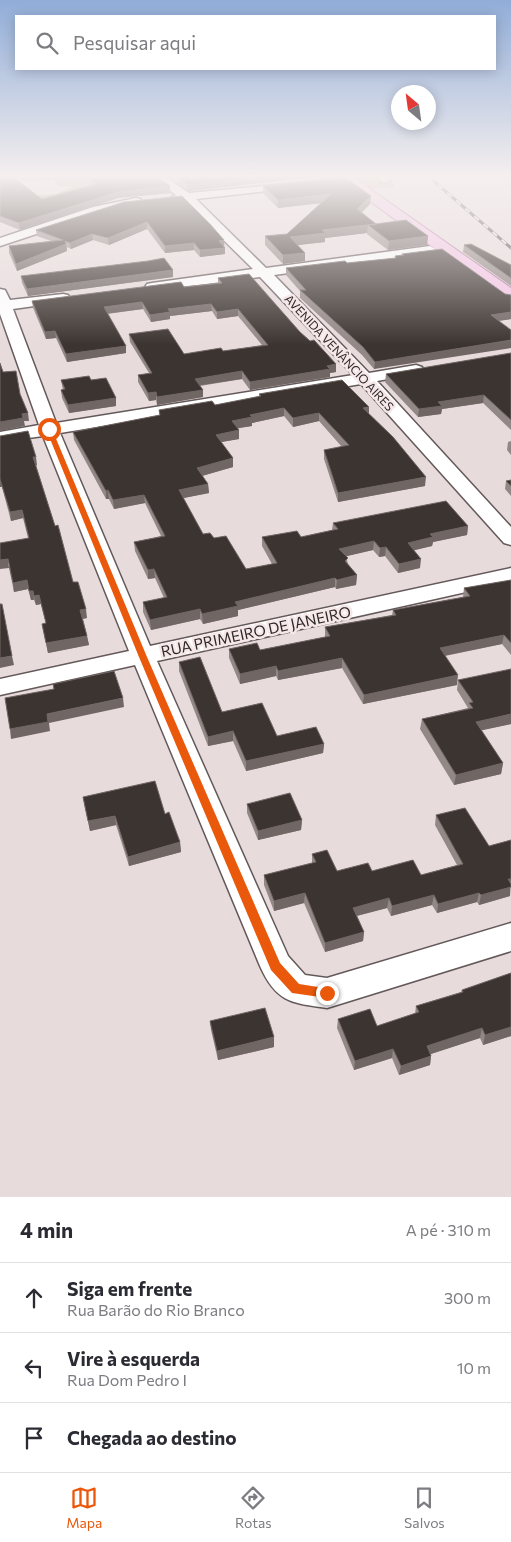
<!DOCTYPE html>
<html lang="pt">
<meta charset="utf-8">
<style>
:root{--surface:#fff;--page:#f2f2f3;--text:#2b2b33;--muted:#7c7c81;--line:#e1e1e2;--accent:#ea580c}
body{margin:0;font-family:Commissioner,sans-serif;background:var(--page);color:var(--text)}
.compass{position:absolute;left:391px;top:85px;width:45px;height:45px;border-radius:50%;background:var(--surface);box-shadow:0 2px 12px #0003;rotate:331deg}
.stop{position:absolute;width:15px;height:15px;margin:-11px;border:4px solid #ea580c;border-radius:50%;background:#fff}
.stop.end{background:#ea580c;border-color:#fff;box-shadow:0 1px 5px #0008}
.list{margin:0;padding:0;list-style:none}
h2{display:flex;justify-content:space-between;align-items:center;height:65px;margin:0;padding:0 20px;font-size:21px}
h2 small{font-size:16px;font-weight:400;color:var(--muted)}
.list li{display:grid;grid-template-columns:32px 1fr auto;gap:15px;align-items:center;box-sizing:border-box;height:70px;padding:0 20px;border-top:1px solid var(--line)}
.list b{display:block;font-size:19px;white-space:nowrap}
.list p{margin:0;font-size:16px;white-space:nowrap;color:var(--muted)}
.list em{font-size:16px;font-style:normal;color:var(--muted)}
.icon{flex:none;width:28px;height:28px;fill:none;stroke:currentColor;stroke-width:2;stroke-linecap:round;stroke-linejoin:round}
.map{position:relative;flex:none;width:511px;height:1197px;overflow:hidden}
.search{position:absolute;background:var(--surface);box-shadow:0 2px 12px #0003;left:15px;right:15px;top:15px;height:55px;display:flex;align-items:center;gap:12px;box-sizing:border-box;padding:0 18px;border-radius:0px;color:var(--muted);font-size:19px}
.sheet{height:275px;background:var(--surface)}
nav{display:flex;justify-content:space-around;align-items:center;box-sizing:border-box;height:70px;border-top:1px solid var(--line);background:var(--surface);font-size:14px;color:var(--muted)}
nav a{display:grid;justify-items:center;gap:2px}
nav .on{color:var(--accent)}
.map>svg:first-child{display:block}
</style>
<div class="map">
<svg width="511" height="1197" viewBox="0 0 511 1197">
<rect width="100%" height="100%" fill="#e8dbdc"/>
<!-- green -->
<path fill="#b9ab95" d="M349 177H388L395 187 366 189Z"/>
<!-- forest -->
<path fill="#ad9d83" d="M21 177H78L96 182 147 177 16 205 30 196 56 194 73 187 56 185 54 180 25 182 20 179Z"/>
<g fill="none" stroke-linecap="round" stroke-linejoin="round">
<defs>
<path id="minor" d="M152 177H165L189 193 297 183 299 185 297 187 293 188 196 199 266 268 430 246 437 250 430 254 274 275 369 373 416 365 422 367 424 370 422 373 377 381 511 527V545L504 543 361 384 60 433 150 646 511 568V582L157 661 288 956 305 975 327 978 511 923V951L327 1008C291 1003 276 1002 260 966L135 665 0 695V679L129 651 43 436 0 442V432L39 425 0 314V289L5 290 10 300 63 294 68 295 70 298 68 301 63 302 13 309 56 423 353 375 260 277 152 291 147 290 145 287 147 284 152 283 253 269 184 201 172 200 170 198 176 195Z
M378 177H389L391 180 385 183 381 182Z
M136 198 140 199 142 202 140 205 100 213 0 246V238L93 207Z"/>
<path id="major" d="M337 177H353L511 288V301L505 300Z"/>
</defs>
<!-- minor casing -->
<use href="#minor" stroke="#64595a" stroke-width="3"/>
<!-- major casing -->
<use href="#major" stroke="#aa7599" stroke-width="2"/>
<!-- minor -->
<use href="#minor" fill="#fff" fill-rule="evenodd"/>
<!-- major -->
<use href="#major" fill="#f4c5e6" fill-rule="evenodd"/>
<defs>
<path id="rail" d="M429 177 511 248"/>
</defs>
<!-- rail casing -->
<use href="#rail" stroke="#504a4a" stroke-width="3"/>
<!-- rail -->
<use href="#rail" stroke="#f6e8e9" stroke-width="2" stroke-dasharray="6" stroke-linecap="butt"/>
</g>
<!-- wall -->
<path fill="#928886" d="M0 177 42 199 91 186 79 177H157L170 186V193L118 198 20 230 0 222Z
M169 177H314L188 191Z
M263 186 370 204 362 212 376 224 428 236 427 245 388 250 367 234V233L325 238V242L297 245 305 261 283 264 265 245V236L287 234 321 203 278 208 263 193Z
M124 202 224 240 225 254 200 257 194 250 165 253 147 229 109 245 93 240 71 249 67 247V251L17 271 9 253V246L51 241 37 236 36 230Z
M464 245 511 265V286L463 252Z
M402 254 505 294 511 295V319L498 321 374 369 362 355 300 298V291L286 275V268L347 263 395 258V256H401Z
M173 270V277L28 296 22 283 21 276Z
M218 278 300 332 336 364V372L330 373V377L250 390 242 379 200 386 203 390V397L157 405 156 400 149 401 138 382V375L149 373 130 342 129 334 184 354 223 351 262 345 238 316 217 319 212 311 170 316V319L151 322 143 309 107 314 126 353 67 362 56 338 46 339 33 308 32 301 218 283Z
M511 353V430L483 403 442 409 441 414 418 417 385 382 386 374Z
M61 380H91L116 406 69 413 62 398 61 390H63Z
M259 394 369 414 425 486 338 502 324 459V450L342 447 319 421 293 427 284 416 252 423V426L238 428 239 439 221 442 233 458V467L202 476 208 484 209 493 183 498 203 534 214 538 246 569 272 564 262 546V537H301L332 530 333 523 468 526 467 535 433 542 432 546 414 550 420 568 398 573 385 556 379 557 373 550 346 556 348 564 357 575 356 585 336 589 335 587 238 610V616L203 624 200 619 151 630 143 612V602L164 598 155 578 148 579 135 551 134 542 161 536 145 503 114 509 109 499H106L74 440 73 432 160 415 159 410 215 405 259 397Z
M0 436 37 465 36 466 73 582 87 618 83 619 89 645 48 653 42 624 46 623 41 604 36 605 34 600H31L28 589 14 592 9 568 28 538 23 518 11 521 2 487H0Z
M511 441V455L507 450 508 442Z
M511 480V496L505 489 506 481Z
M511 580V655L502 644 445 656 457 685 363 704 342 668 278 680 276 676 240 684 229 658V649L260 650 325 637V627L392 615 393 610 463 597 464 588Z
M179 662 222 712 277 736 324 744 323 753 246 771 233 741 208 746 179 671Z
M458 680 511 724 481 730 503 763 501 774 454 785 420 729 422 719 468 708 457 690Z
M83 797 165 814 180 842 181 852 129 866 116 825 90 831Z
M247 804 302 820 301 830 258 840 247 813Z
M436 815 489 846 510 896 479 905 477 902 437 913 432 905 391 916 387 908 357 916 364 932 363 941 325 952 304 903 274 911 264 885V875L312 863V854L337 871H372L421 875 457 865 435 825Z
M511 973V1036L483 1045 480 1038 430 1054 431 1056 430 1065 399 1075 392 1058 354 1070 337 1028 338 1019 377 1026 415 1014 416 1006 461 992 462 990Z
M210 1021 274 1047 218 1060 211 1030Z"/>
<!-- shaded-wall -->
<path fill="#706664" d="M258 177H314L188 191V185Z
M170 186V193L118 198 20 230 19 223 118 192Z
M331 194V202L278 208V200Z
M371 196 370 204 357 217V209Z
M147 222V229L109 245 108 238Z
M368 225 367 233 325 238V242L290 246V237L322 230Z
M92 234 93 240 71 249 70 243Z
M428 236 427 245 388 250 389 241Z
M224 240V247L219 241Z
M194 243V250L165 253V246Z
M66 244 67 251 17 271 16 264Z
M225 248V254L200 257V250Z
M305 253V261L283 264V255Z
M173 270V277L28 296 27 289Z
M142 302 143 309 104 314V307Z
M211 304 212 311 170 316V319L151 322 150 315 168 309Z
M238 309V316L217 319V312Z
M511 312V319L490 322 491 315Z
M55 331 56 338 46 339 45 332Z
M511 340V348L374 369 375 362Z
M126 346V353L67 362 66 354Z
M336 364V372L330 373V377L250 390V382Z
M242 371V379L195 386V379Z
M203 390V397L157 405V397Z
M156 392V400L149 401 148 393Z
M484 395 483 403 442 409 441 414 418 417 419 409 438 402Z
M116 398V406L69 413 68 405Z
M369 407V415L363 408Z
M284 408V416L252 423V426L233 429 232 421 250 415Z
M28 413 29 421H24L25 426 0 431V422L22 414Z
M319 413V421L293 427V418Z
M239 430V439L216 443V435Z
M33 457H36L37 465 34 466Z
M233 458V467L198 477 197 468Z
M426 477 425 486 338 502V493Z
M0 479 2 487H0Z
M208 484 209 493 179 499V490Z
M108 490 109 499H106V491Z
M144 495 145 503 114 509 113 500Z
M22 510 23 518 11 521 10 512Z
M468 526 467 535 433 542 432 546 407 552 408 543 430 534Z
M374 541 373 550 339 558V549Z
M386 547 385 556 379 557 380 548Z
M8 559 9 568 0 569V560Z
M421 559 420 568 398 573 399 564Z
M154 569 155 578 148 579V570Z
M357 575 356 585 336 589 337 580Z
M335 578V587L238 610V616L203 624 202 614 235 602Z
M27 580 28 589 14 592 13 583Z
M29 591H33L34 600H31Z
M39 595 41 604 36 605 34 596Z
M86 609 87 618 81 619 80 610Z
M200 609V619L151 630 150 620Z
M504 635 502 644 438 657 440 648Z
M87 636 89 645 48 653 46 643Z
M12 656 14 665 0 668V658Z
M342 658V668L278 680V671Z
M276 666V676L240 684V674Z
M458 675 457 685 363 704 364 695Z
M123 698 124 707 49 723 50 731 11 739 10 729 47 714Z
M511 714V724L474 732 476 722Z
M233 731V741L208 746V737Z
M324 744 323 753 246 771V761Z
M503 763 501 774 454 785 456 775Z
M115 816 116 825 90 831 88 821Z
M302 820 301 830 258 840V831Z
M180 842 181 852 129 866 128 857Z
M508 879H511L510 896 479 905 481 895Z
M305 893 304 903 274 911V901Z
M479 893 477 902 437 913 438 904Z
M434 895 432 905 391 916 392 906Z
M389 898 387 908 352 917 353 908Z
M364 932 363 941 325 952V943Z
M511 1027V1036L483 1045 485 1035Z
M482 1028 480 1038 425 1056 427 1046Z
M274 1037V1047L218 1060 217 1051Z
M393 1049 392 1058 354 1070 355 1061Z
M431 1056 430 1065 399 1075 401 1066Z"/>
<!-- building -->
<path fill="#3c3430" stroke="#706664" d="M0 177H13L42 199 96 184 87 177H157L170 186 118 192 19 223 0 216Z
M177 177H258L188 185Z
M339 177H345L371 196 357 209 376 224 322 230 326 233 290 237 305 253 283 255 265 236 287 234 331 194 278 200 263 186Z
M182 196 210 224 224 240 219 241 225 248 200 250 194 243 165 246 147 222 108 238 92 234 70 243 65 241 66 244 16 264 9 246 63 240 36 230 124 202Z
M406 220 428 236 389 241 368 225Z
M471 244 511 265V278L464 245Z
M442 249 505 294 511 295V312L491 315 511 330V340L375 362 363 347 300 290H306L286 268 345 261 347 263 396 258 395 256 404 255 402 254Z
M164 258 173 270 27 289 21 276 148 261Z
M249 274 300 332 310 341 314 340 336 364 327 366 330 369 250 382 242 371 195 379 203 390 157 397 156 392 148 393 138 375 152 373 129 334 168 329 184 354 221 348 223 351 268 345 238 309 217 312 211 304 168 309 170 312 150 315 142 302 104 307 126 346 66 354 55 331 45 332 32 301 181 282 184 287 222 283 218 278Z
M511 353V420L484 395 438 402 442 406 419 409 386 374Z
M0 363 3 372 16 371 20 394 28 413 22 414 23 418 0 422Z
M89 376 91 380 106 378 116 398 68 405 61 390 65 389 61 380Z
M342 380 369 407 363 408 393 437 426 477 338 493 324 450 349 445 319 413 293 418 284 408 250 415 252 417 232 421 239 430 216 435 233 458 197 468 208 484 179 490 203 534 210 533 214 538 226 536 246 569 277 563 262 537 297 531 301 537 338 529 333 523 446 501 468 526 430 534 433 537 408 543 421 559 399 564 386 547 380 548 374 541 339 549 348 558 345 561 357 575 337 580 335 578 235 602 238 606 202 614 200 609 150 620 143 602 167 597 154 569 148 570 134 542 165 536 144 495 113 500 108 490 106 491 73 432 160 415 159 410 212 401 215 405 261 396 259 394Z
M28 431 36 457H33L55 526 58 525 73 582H78L86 609 80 610 87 636 46 643 42 624 46 623 39 595 34 596 33 591H29L27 580 13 583 8 559 0 560V543L29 538 22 510 10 512 0 479V436Z
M511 480V486L506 481Z
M511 580V643L504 635 440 648 458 675 364 695 342 658 278 671 276 666 240 674 229 649 257 643 260 650 330 636 325 627 396 615 393 610 470 596 464 588Z
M0 604H2L12 656 0 658Z
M200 657 222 712 262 703 277 736 316 727 324 744 246 761 233 731 208 737 179 662Z
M511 669V714L476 722 503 763 456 775 422 719 473 708 469 703 473 702 458 680Z
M114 671 123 698 47 714 48 722 10 729 5 698 54 689 53 684Z
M155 781 165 814 169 812 180 842 128 857 115 816 88 821 83 797Z
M290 793 302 820 258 831 247 804Z
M465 808 489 846 511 840V879H508L511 884V887L481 895 479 893 438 904 434 895 392 906 389 898 353 908 364 932 325 943 305 893 274 901 264 875 316 862 312 854 327 850 337 871 368 863 372 871 413 860 421 875 463 864 436 815Z
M511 973V1027L485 1035 482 1028 427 1046 431 1056 401 1066 393 1049 355 1061 338 1019 370 1009 377 1026 419 1012 416 1006 463 992 462 990Z
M265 1008 274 1037 217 1051 210 1021Z"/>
<!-- sky -->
<linearGradient id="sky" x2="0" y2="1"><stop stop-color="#91add8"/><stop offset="0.51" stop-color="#f5efef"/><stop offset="1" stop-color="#f5efef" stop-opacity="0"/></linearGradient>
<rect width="511" height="345" fill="url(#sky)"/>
<!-- route -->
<path fill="#ea580c" d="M49 427 52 429 147 657 280 963 299 984 331 989 333 993 331 996 327 998 292 993 271 970 139 657 46 429Z"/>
<g text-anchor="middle" stroke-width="5" stroke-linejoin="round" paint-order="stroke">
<!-- far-street labels -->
<g font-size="12" fill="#2d2828" stroke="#f6e8e9">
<text transform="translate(339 353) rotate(47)" y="4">AVENIDA VENÂNCIO AIRES</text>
</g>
<!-- street labels -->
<g font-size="15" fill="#2d2828" stroke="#f6e8e9">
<text transform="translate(256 632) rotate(-12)" y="5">RUA PRIMEIRO DE JANEIRO</text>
</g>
</g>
</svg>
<svg class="compass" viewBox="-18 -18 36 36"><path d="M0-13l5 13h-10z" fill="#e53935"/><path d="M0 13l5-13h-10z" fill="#7c7c81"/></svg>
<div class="stop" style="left:49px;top:429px"></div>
<div class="stop end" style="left:327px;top:993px"></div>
<div class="search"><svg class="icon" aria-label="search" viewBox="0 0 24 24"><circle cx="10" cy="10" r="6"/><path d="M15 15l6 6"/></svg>Pesquisar aqui</div>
</div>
<section class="sheet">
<h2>4 min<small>A pé · 310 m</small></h2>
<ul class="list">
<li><svg class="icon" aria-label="ahead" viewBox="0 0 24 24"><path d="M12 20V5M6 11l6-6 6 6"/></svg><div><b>Siga em frente</b><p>Rua Barão do Rio Branco</p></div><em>300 m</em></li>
<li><svg class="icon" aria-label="left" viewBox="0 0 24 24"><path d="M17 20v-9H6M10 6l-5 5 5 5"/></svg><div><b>Vire à esquerda</b><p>Rua Dom Pedro I</p></div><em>10 m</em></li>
<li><svg class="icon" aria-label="arrive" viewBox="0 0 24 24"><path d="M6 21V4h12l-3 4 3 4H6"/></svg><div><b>Chegada ao destino</b></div></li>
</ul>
</section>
<nav>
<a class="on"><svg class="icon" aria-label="map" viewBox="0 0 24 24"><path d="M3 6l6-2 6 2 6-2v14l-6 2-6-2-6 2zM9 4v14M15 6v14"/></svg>Mapa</a>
<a><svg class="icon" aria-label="directions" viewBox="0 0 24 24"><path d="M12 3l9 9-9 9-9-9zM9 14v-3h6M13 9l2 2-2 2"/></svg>Rotas</a>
<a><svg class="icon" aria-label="saved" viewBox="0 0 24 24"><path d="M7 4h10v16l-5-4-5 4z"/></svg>Salvos</a>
</nav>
